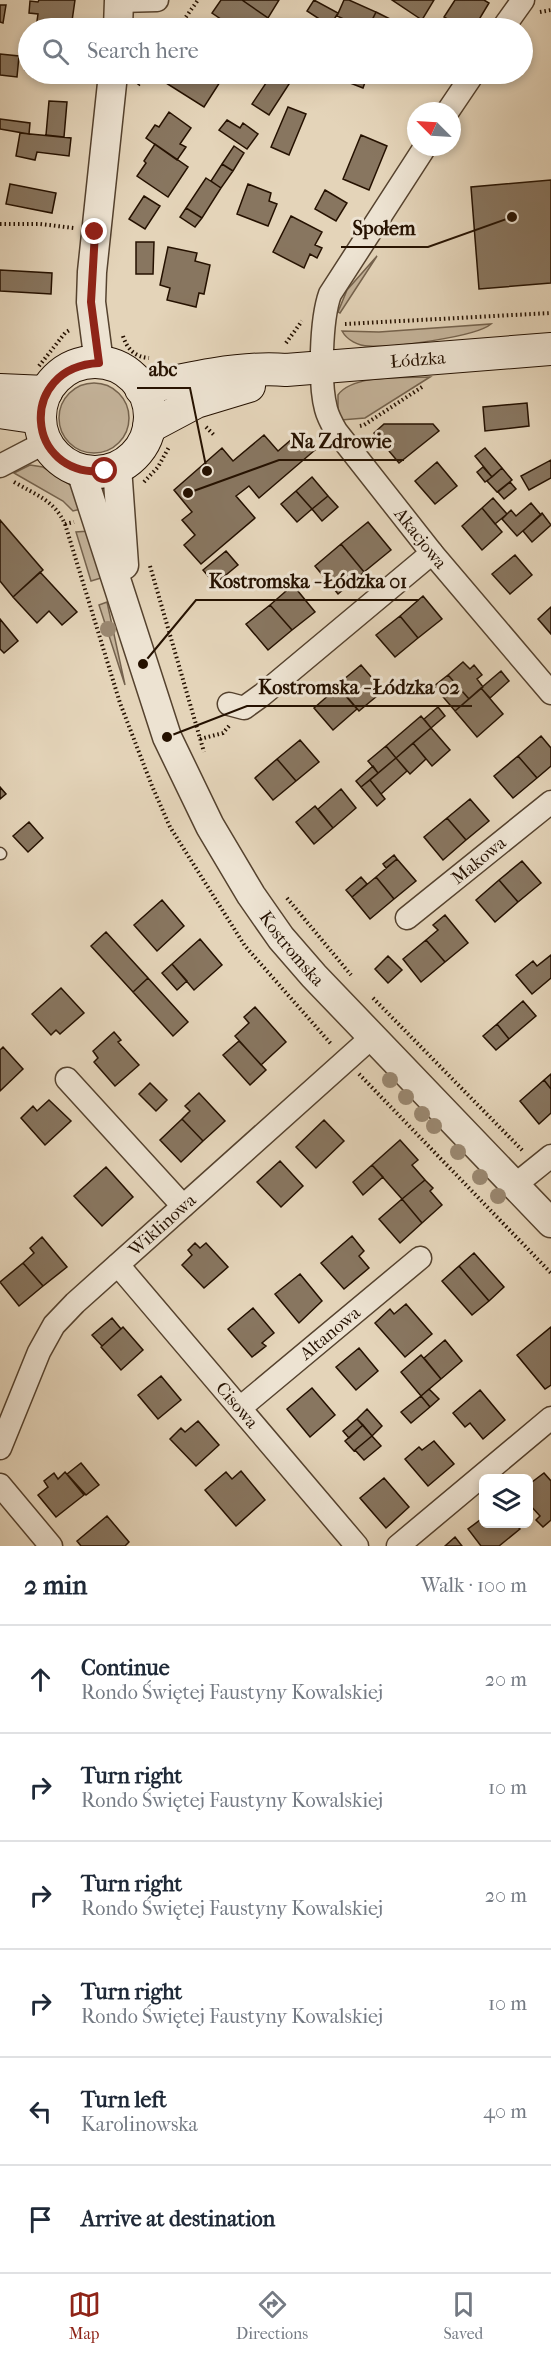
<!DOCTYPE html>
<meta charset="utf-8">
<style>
:root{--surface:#fff;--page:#f6f6f7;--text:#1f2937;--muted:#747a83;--line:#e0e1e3;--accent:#8f2418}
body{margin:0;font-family:"IM FELL French Canon",serif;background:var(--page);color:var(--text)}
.controls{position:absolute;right:18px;bottom:18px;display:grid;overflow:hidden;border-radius:9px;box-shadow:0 3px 9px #0003}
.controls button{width:54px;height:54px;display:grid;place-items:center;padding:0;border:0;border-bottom:2px solid var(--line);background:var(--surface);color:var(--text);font:30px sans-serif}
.compass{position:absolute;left:407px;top:102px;width:54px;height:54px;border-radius:50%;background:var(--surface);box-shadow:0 3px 9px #0003;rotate:294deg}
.stop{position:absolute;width:18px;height:18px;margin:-14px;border:4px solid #8f2418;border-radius:50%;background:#fff}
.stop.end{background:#8f2418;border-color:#fff;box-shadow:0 2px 6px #0008}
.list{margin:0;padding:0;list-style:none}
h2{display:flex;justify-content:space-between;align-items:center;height:78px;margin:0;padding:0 24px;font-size:26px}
h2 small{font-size:20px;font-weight:400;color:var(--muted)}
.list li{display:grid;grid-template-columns:39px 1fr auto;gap:18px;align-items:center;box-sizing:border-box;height:108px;padding:0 24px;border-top:2px solid var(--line)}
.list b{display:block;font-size:22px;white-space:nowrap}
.list p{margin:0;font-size:20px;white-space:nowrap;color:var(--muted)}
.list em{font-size:20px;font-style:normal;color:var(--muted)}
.icon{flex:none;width:33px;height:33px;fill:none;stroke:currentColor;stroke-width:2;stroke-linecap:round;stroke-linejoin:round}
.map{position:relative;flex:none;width:551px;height:1546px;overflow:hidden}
.search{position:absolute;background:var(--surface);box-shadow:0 3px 9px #0003;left:18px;right:18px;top:18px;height:66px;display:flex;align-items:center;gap:15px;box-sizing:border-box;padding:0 21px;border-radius:33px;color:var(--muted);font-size:22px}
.sheet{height:726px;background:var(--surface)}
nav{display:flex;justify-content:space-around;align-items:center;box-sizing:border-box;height:84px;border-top:2px solid var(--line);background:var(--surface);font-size:16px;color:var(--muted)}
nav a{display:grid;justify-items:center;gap:3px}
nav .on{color:var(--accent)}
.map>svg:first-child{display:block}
</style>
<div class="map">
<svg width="551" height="1546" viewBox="0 0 551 1546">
<rect width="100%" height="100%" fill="#e4d4b9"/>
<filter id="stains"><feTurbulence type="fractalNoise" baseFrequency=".00333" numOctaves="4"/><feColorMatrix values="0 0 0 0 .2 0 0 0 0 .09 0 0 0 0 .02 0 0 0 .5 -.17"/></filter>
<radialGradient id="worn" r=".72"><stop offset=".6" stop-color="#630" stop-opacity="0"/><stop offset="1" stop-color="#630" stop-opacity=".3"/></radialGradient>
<!-- green -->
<path fill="#c4b39a" stroke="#74624d" stroke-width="1.5" d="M377 256 340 313 338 312 347 290Z
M491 324C476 337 391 348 369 346 358 346 347 340 342 331L379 332Z
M430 377 365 418 341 420 338 413V395C352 374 406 378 430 377Z
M59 418a35 35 0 1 1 70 0a35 35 0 1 1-70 0Z
M30 465 43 467 72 486 85 508 73 511 63 501 14 473Z
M89 531 101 578 91 581 76 532Z
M107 602 125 685 99 605Z"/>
<!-- building -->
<path fill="#887660" stroke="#251100" stroke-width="1.5" d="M39 0H75L71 28H36L38 14 29 13 30 1 38 2Z
M221 0H242L268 18 260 28H234L212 13Z
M242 0H279L268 18Z
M314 0 338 13 330 26 307 11Z
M344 0H349L376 12 368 28H363L337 16Z
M392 0H434L422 20Z
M455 0H484L489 3 474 28H463L444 17Z
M0 5H6L3 23 0 22Z
M376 12 406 27 405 28 369 27Z
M0 54 19 56 17 77 0 75Z
M27 55H28V70H25Z
M34 74H68L67 82 34 78Z
M172 74H206L220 82 204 107 166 83Z
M206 74H220L216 80Z
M272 74H280L291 81 269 115 252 104Z
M280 74H297L291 81Z
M327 74H368L363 88Z
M431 74H449L444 82Z
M49 101 67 102 64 137 46 135Z
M288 107 306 114 289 155 271 147Z
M169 112 191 128 180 144 186 147 177 160 146 138 155 125 159 127Z
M0 119 30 123 29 134 0 129Z
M227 120 240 128 243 123 258 134 247 149 219 130Z
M20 133 71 138 69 156 37 152 35 160 16 156Z
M361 135 387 146 369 190 343 179Z
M155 144 188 167 168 197 137 176 146 163 144 161Z
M234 146 244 153 233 171 222 164Z
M222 164 233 171 221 188 211 181Z
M206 178 221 188 202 218 186 208Z
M551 180V283L479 289 471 187Z
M10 184 56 193 52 213 6 204Z
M248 184 271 193 269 201 277 204 268 226 237 214Z
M325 190 347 203 336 221 315 209Z
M144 196 160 206 145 229 129 219Z
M186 208 202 218 195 227 180 217Z
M291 216 322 232 315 245 322 248 317 258 310 254 304 268 273 252Z
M136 242H154L153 274H136Z
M168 247 197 253 195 261 210 265 204 294 199 293 196 307 167 300 170 288 160 285Z
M0 270 52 273 51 294 0 291Z
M527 403 529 426 485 431 483 407Z
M384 424H433L439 431 399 463 374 433Z
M300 432 315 450 259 498 249 486 236 496 255 518 201 564 184 545 195 535 182 520 192 512 174 490 222 448 233 461 264 435 278 451Z
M485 448 502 468 492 477 475 456Z
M551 460V478L529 490 521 476Z
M437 462 457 486 435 504 415 481Z
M483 467 492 477 485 482 477 472Z
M502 468 512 480 497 492 487 481Z
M312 477 328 496 312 509 296 491Z
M510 482 516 489 504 499 498 492Z
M296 491 312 509 297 522 281 504Z
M328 496 338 507 322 521 312 509Z
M493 498 507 514 495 524 482 508Z
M531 503 541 515 517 536 502 519 511 510 516 516Z
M482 508 502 532 482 550 462 526Z
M542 513 551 525 532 542 523 531Z
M0 520 43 570 13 597 0 581Z
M368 522 391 550 364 572 341 544Z
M341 544 364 572 338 594 315 566Z
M226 551 238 565 215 584 203 570Z
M515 555 532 575 510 594 492 574Z
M40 572 77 612 62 625 49 611 37 623 13 597Z
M293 585 315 612 292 630 270 605Z
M423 596 442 619 418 638 400 616Z
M270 605 292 630 268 650 246 624Z
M551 607V634L538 619Z
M400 616 418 638 395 657 376 635Z
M0 619 18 641 4 653 0 649Z
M463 662 470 669 474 665 482 675 477 679 483 687 469 699 448 675Z
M361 665 383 691 359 711 337 685Z
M501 671 509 681 490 698 481 688Z
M448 675 469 699 455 711 434 686Z
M338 687 357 709 333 730 314 708Z
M481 688 503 714 477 737 455 711Z
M438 707 445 716 431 728 424 719Z
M421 716 431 728 396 758 386 746Z
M431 728 450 750 432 766 413 743Z
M541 736 551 748V766L537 778 518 756Z
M300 740 319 762 296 781 277 759Z
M413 743 426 759 410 774 396 758Z
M386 746 396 758 378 773 368 761Z
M518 756 537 778 513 798 494 776Z
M396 758 407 771 381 794 370 780Z
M277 759 296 781 273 800 255 778Z
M373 766 378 773 361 787 356 781Z
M370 780 385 799 377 806 361 787Z
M0 787 6 794 0 799Z
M341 789 356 808 333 828 318 809Z
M470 799 489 821 466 840 447 818Z
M315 806 333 828 314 844 296 822Z
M447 818 466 840 443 860 424 837Z
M29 822 43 838 28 852 13 836Z
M394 855 397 859 386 868 383 864Z
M397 859 416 881 394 899 376 877Z
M522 861 541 883 518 902 499 880Z
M361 877 367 884 352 897 346 890Z
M376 877 394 899 370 919 352 897Z
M499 880 518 902 495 922 476 900Z
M162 900 184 926 157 951 134 925Z
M445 915 468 943 445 962 426 940 438 930 433 925Z
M106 932 148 978 133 992 91 946Z
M200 939 222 965 194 990 172 964Z
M426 940 445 962 421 982 403 959Z
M551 955V978L532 994 516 975 533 961 537 966Z
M388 956 402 970 388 983 375 969Z
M172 964 187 981 177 990 162 973Z
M148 978 188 1022 173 1036 133 992Z
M61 988 84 1013 60 1034 56 1030 51 1035 32 1014Z
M523 1001 536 1016 509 1039 497 1024Z
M255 1007 286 1042 261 1065 235 1036 249 1023 244 1017Z
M497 1024 509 1039 496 1050 483 1036Z
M114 1032 121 1040 118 1042 139 1065 115 1086 94 1062 98 1058 93 1051Z
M239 1041 266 1070 250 1085 223 1055Z
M3 1047 23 1069 0 1091V1050Z
M551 1074V1089L544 1080Z
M544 1080 551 1089V1113L539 1124 520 1101Z
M150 1083 167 1100 156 1111 139 1094Z
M199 1093 225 1121 203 1141 182 1119 190 1111 185 1106Z
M49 1100 71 1121 45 1145 21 1118 33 1106 37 1111Z
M182 1119 203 1141 181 1162 160 1140Z
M324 1120 344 1141 316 1168 296 1147Z
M400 1140 418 1160 412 1165 425 1180 402 1199 372 1165Z
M280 1161 303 1186 281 1207 257 1182Z
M372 1165 383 1177 363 1195 353 1182Z
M106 1167 133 1197 102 1226 74 1196Z
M425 1180 433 1188 430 1191 442 1205 422 1223 402 1199Z
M402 1199 422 1223 400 1243 379 1219Z
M352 1236 364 1251 359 1256 369 1268 344 1289 321 1263Z
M42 1237 67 1267 43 1286 23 1263 34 1253 30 1248Z
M195 1243 200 1248 206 1243 228 1267 204 1288 182 1265 192 1255 188 1250Z
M474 1253 504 1287 489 1301 459 1266Z
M23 1263 43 1286 19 1306 0 1282Z
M459 1266 489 1301 472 1315 442 1281Z
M300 1274 322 1301 299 1323 275 1294Z
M406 1304 432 1334 405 1357 375 1323 390 1309 394 1314Z
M253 1308 274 1333 262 1343 266 1346 252 1357 228 1329Z
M112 1318 121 1329 102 1346 92 1335Z
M123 1327 143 1350 121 1370 101 1347Z
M551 1327V1385L545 1389 517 1355Z
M445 1340 462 1361 441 1379 424 1358Z
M359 1348 378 1371 356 1390 336 1367Z
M421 1355 441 1379 421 1396 401 1372Z
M161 1376 181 1400 158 1419 138 1395Z
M312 1388 335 1415 310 1437 287 1409Z
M429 1389 439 1399 430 1407 421 1396Z
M480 1390 505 1420 483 1439 470 1423 465 1427 453 1413Z
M421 1396 430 1407 411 1423 401 1412Z
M367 1409 382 1426 372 1436 357 1419Z
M357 1419 363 1425 349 1438 343 1431Z
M198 1421 219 1445 196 1466 170 1439 181 1428 185 1432Z
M363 1425 372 1436 354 1451 345 1441Z
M372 1436 381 1446 364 1460 355 1450Z
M434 1441 454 1464 428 1486 405 1459 419 1447 422 1450Z
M81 1463 99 1485 86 1495 67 1474Z
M241 1471 265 1500 236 1526 205 1490 226 1472 232 1479Z
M65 1472 84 1495 56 1517 38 1495 48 1487 44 1481 54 1473 58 1479Z
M544 1473 551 1481V1520L543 1527 536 1520 540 1516 528 1503V1485Z
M384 1478 409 1507 386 1528 360 1498Z
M107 1516 129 1542 125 1546H81L77 1541Z
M484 1517V1524H515L520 1529 499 1546H481L468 1529Z
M455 1537 462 1546H445Z"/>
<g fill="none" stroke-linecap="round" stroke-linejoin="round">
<defs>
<path id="service" d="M0 853 1 854"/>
<g id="minor">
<path d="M119 1 157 0"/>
<path d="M503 28 523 0"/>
<path d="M448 111 473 74"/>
<path id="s1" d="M425 147 330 294C321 319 319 383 326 409 328 417 332 424 336 431L432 553 551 693"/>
<path d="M0 466 46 442"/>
<path d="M229 704 244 708 262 695 432 553"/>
<path id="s2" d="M407 918 551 802"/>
<path d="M67 1079 183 1206"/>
<path d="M515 1185 551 1156"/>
<path id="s3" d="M118 1265 357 1546"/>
<path id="s4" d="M240 1408 420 1258"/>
<path id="s5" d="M0 1448 39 1352 54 1325 75 1303 372 1037"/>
<path d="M0 1485 51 1546"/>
<path d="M398 1546 551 1418"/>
</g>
<g id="tertiary">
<path d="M118 28 119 0"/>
<path d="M99 363 91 302 92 272 113 74"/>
<path d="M117 467 124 565"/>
<path id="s6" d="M81 471 167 737 210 826 251 895 281 938 314 976 551 1223"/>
</g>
<g id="secondary">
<circle cx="95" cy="417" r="55"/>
<path id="s7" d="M141 389C185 379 242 366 286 370L551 349"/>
<path d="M0 390 46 392"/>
<path d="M0 412 40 418"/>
<path d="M149 427 196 402 249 386"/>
</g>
</defs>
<!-- service casing -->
<use href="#service" stroke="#55422e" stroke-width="13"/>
<!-- minor casing -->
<use href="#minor" stroke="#55422e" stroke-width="25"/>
<!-- tertiary casing -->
<use href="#tertiary" stroke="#55422e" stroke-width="31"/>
<!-- secondary casing -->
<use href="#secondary" stroke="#251100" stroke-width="34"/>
<!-- path -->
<path stroke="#251100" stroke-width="4" stroke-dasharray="1.5 3" stroke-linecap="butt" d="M540 12 551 10
M178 28 198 0
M138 85 146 74
M452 140 458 130
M0 224H40L74 228
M345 324 551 313
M123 336C127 349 135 357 149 358
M286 343 302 321
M39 366 65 333 71 329
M360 426 364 425 422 387
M206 427 215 436
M14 482C36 495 54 500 65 524L74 522
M144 482 158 467 169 447
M65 524 120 703 152 786 170 827 245 946 332 1045
M150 566 204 752
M200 739 223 733 229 726
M287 898 351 975
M373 998 523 1151
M359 1074 551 1273"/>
<!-- service -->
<use href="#service" stroke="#ede3d2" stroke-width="10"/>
<!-- minor -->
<use href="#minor" stroke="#ede3d2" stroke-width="22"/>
<!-- tertiary -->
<use href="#tertiary" stroke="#ede3d2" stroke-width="28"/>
<!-- secondary -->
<use href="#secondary" stroke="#ede3d2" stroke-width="32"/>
</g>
<!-- trees -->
<g fill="#9a8871">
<circle cx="108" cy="629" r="8"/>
<circle cx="390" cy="1080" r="8"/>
<circle cx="406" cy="1097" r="8"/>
<circle cx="422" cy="1114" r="8"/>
<circle cx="434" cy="1126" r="8"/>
<circle cx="458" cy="1152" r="8"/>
<circle cx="480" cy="1177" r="8"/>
<circle cx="498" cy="1196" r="8"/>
</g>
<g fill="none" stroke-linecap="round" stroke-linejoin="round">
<!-- route -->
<path stroke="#8f2418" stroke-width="8" d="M95 232 91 302 99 363C17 367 24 478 105 471"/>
</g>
<g text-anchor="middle" stroke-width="6" stroke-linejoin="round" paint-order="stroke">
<!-- street labels -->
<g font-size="18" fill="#251100" stroke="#ede3d2">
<text dy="6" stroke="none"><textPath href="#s7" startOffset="279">Łódzka</textPath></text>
<text dy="6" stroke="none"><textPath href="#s1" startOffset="452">Akacjowa</textPath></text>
<text dy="6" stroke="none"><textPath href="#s2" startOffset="92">Makowa</textPath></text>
<text dy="6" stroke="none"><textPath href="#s6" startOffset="526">Kostromska</textPath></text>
<text dy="6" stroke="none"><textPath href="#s5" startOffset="282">Wiklinowa</textPath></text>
<text dy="6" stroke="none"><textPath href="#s4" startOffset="117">Altanowa</textPath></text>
<text dy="6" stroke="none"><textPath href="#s3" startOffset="184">Cisowa</textPath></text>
</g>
</g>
<!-- callouts -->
<path fill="none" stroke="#251100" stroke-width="2" d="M512 217L428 247H341M207 471L190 388H137M188 493L279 460H404M143 664L196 600H419M167 737L247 706H472"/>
<g fill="#251100" stroke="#ede3d2" stroke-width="2">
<circle cx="512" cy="217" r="6"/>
<circle cx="207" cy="471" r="6"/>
<circle cx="188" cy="493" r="6"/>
<circle cx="143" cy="664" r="6"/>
<circle cx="167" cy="737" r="6"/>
</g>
<g font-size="20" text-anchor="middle" font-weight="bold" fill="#251100" stroke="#ede3d2" stroke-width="6" stroke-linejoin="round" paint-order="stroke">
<text x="384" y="235">Społem</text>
<text x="163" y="376">abc</text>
<text x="341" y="448">Na Zdrowie</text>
<text x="308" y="588">Kostromska - Łódzka 01</text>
<text x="359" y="694">Kostromska - Łódzka 02</text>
</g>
<rect width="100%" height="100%" filter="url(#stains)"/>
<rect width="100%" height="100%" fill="url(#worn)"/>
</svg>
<div class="controls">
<button><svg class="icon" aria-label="layers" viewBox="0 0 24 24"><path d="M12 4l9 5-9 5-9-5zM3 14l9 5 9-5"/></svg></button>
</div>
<svg class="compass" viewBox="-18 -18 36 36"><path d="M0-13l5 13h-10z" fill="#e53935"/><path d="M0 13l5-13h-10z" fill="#747a83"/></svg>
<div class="stop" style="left:105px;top:471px"></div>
<div class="stop end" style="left:95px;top:232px"></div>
<div class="search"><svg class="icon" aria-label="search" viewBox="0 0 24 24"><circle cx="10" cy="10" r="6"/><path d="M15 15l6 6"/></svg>Search here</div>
</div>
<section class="sheet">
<h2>2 min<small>Walk · 100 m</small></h2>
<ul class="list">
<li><svg class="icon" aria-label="ahead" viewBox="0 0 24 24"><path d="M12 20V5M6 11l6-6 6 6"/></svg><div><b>Continue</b><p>Rondo Świętej Faustyny Kowalskiej</p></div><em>20 m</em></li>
<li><svg class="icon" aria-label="right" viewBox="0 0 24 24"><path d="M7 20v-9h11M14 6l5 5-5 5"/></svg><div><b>Turn right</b><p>Rondo Świętej Faustyny Kowalskiej</p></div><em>10 m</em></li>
<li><svg class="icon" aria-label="right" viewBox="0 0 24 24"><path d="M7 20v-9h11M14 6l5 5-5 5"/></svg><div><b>Turn right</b><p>Rondo Świętej Faustyny Kowalskiej</p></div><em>20 m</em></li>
<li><svg class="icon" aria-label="right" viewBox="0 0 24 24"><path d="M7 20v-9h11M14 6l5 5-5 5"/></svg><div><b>Turn right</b><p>Rondo Świętej Faustyny Kowalskiej</p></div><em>10 m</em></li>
<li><svg class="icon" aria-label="left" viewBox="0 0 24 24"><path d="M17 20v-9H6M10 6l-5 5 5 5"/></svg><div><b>Turn left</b><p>Karolinowska</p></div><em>40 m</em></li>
<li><svg class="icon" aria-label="arrive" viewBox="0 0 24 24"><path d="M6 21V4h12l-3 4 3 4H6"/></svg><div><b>Arrive at destination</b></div></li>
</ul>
</section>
<nav>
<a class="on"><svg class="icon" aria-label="map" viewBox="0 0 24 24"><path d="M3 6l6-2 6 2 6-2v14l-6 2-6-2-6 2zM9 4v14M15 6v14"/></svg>Map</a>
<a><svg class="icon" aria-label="directions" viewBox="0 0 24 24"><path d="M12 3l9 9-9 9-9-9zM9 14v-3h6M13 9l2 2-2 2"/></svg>Directions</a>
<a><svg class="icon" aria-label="saved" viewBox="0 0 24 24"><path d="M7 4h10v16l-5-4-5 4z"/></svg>Saved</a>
</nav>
